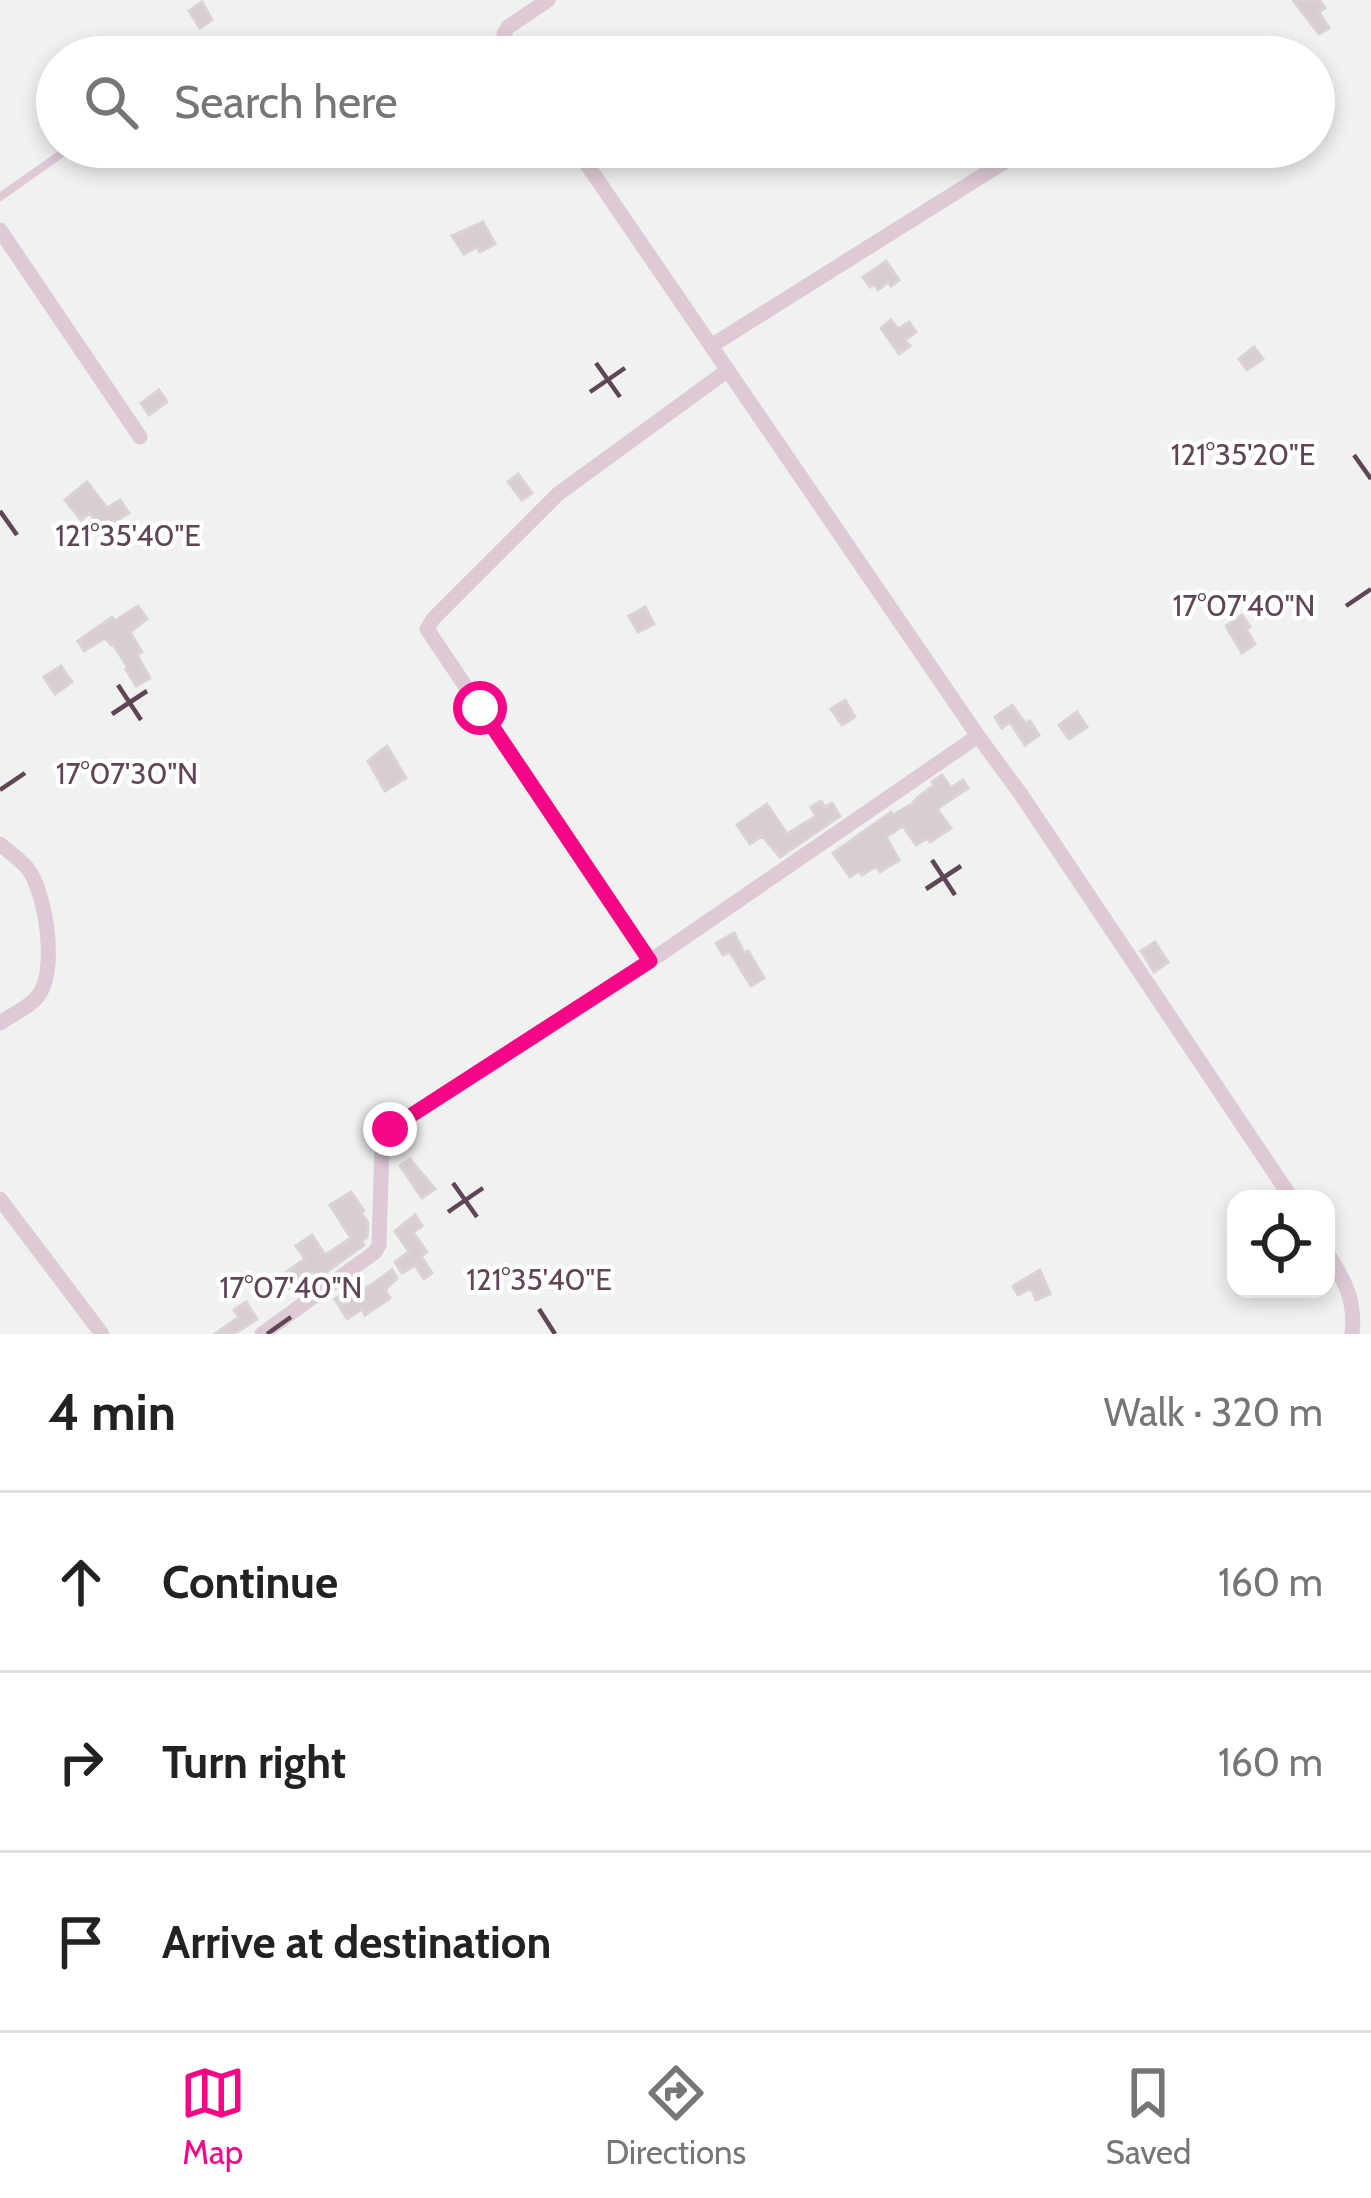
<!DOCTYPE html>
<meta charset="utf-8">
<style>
:root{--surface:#fff;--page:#f6f6f6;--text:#222;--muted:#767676;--line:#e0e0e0;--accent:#f50686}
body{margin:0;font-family:Cabin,sans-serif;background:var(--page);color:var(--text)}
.controls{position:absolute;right:36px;bottom:36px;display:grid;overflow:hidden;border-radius:24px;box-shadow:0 6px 18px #0003}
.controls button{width:108px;height:108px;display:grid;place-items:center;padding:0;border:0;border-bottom:3px solid var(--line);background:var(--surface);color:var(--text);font:60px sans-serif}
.stop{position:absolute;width:36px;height:36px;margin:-27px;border:9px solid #f50686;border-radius:50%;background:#fff}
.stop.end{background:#f50686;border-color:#fff;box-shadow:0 3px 12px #0008}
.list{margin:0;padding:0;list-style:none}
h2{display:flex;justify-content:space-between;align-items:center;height:156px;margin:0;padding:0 48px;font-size:51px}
h2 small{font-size:39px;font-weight:400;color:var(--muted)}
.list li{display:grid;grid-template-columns:78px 1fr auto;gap:36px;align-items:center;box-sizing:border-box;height:180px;padding:0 48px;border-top:3px solid var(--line)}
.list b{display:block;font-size:45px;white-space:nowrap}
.list em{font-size:39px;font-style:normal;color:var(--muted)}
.icon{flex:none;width:66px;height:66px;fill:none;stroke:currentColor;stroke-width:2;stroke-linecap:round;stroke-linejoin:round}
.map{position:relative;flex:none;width:1371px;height:1334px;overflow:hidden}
.search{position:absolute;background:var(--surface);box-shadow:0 6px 18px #0003;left:36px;right:36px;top:36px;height:132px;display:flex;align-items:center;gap:30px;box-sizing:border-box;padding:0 42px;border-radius:66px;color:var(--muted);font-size:45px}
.sheet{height:696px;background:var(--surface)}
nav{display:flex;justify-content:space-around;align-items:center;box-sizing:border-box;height:168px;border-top:3px solid var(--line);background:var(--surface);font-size:33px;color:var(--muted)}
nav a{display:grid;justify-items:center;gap:6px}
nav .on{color:var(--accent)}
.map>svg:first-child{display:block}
</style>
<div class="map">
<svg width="1371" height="1334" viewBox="0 0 1371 1334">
<rect width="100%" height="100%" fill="#eff2ef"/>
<!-- building -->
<path fill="#d7cdd2" stroke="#dbd2d6" stroke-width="3" d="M1293 0H1319L1325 8 1319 12 1329 28 1319 34Z
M202 2 212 20 200 28 189 11Z
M483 222 495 244 480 252 477 247 464 254 452 236Z
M886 261 899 280 891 286 888 282 878 290 874 284 870 287 863 277Z
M891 320 898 329 909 322 916 332 905 340 910 346 899 354 881 328Z
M1254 347 1263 359 1247 370 1239 359Z
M159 390 167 402 149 415 141 403Z
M518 474 532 493 522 500 508 482Z
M87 482 107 508 120 500 129 513 101 530 90 513 81 520 65 500Z
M138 606 147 619 130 632 142 652 137 655 150 678 136 686 126 669 128 668 113 644 111 645 105 638 84 651 78 641 112 617 115 621Z
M645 607 654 624 638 632 629 616Z
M1242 615 1250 627 1246 629 1255 644 1242 653 1226 626Z
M61 666 72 682 55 694 44 677Z
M845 700 855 717 842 725 831 709Z
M1012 705 1026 724 1030 721 1039 735 1025 745 1010 722 1002 728 995 717Z
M1077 712 1087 727 1069 739 1059 725Z
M387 746 406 778 385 791 368 761Z
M942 775 951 788 963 780 968 788 937 809 951 828 930 842 927 838 916 845 903 826 886 837 899 860 880 872 876 866 862 875 859 871 850 877 833 853 891 812 893 815 912 804 917 798 934 785 932 782Z
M821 801 825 807 832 803 840 816 780 857 762 836 750 844 737 825 767 804 787 834 816 816 811 807Z
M734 933 744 953 748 951 764 978 751 986 730 952 723 955 716 943Z
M1155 942 1168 962 1154 972 1141 951Z
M410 1159 435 1189 422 1198 400 1166Z
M351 1192 364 1211 361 1213 368 1223 367 1237 362 1241 364 1245 318 1278 313 1271 285 1291 276 1279 305 1259 296 1246 312 1235 325 1255 351 1238 330 1205Z
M415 1215 422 1226 413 1232 427 1252 421 1256 432 1273 424 1279 415 1265 402 1273 395 1262 409 1252 395 1231Z
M392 1270 397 1278 385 1290 390 1298 365 1315 362 1309 347 1319 335 1299 357 1284 361 1290 368 1287Z
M1040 1270 1050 1294 1036 1300 1031 1288 1018 1295 1013 1286Z
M246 1302 257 1319 234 1334H215L239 1317 234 1310Z"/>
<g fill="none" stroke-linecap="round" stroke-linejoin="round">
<!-- service -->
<path stroke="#decad7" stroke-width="8" d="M0 197 71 147"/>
<!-- minor -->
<path stroke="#decad7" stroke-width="15" d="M514 57 508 48 504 34 508 27 548 0
M575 147 978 736 1020 793 1292 1199
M0 230 140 437
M711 346 1028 147
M0 844C9 852 21 860 28 869 46 893 58 972 38 996 30 1007 11 1015 0 1023
M650 961 427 629 433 619 558 494 728 370
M0 1199 102 1334
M1326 1251C1344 1279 1356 1300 1352 1334
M262 1334 375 1252 379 1245 382 1144 390 1129 640 968 978 736"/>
</g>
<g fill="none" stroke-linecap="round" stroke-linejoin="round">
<!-- route -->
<path stroke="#f50686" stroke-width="15" d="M390 1129 650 961 480 708"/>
</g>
<!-- ticks -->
<path fill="none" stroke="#5f4555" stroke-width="4.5" d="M596 363 620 397M590 392 625 368M1354 455 1371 479M0 511 17 535M1346 606 1371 589M118 685 141 720M112 714 147 691M0 790 25 773M932 860 955 895M926 889 961 866M453 1183 477 1217M448 1212 483 1188M539 1309 555 1334M267 1334 291 1317"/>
<g font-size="30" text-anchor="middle" fill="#5f4555" stroke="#fff" stroke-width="9" stroke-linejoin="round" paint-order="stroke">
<text x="1243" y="465">121°35'20"E</text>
<text x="128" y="546">121°35'40"E</text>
<text x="1244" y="616">17°07'40"N</text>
<text x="127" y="784">17°07'30"N</text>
<text x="539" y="1290">121°35'40"E</text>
<text x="291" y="1298">17°07'40"N</text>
</g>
</svg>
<div class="controls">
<button><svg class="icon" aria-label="locate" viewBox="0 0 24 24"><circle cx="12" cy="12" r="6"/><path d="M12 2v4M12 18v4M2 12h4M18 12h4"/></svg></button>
</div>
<div class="stop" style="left:480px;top:708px"></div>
<div class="stop end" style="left:390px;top:1129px"></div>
<div class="search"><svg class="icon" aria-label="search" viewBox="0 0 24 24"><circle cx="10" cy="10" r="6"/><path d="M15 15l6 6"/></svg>Search here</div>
</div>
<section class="sheet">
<h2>4 min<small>Walk · 320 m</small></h2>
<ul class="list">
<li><svg class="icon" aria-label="ahead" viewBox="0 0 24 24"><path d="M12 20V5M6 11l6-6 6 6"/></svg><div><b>Continue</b></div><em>160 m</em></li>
<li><svg class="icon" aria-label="right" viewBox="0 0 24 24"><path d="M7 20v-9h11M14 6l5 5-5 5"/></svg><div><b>Turn right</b></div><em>160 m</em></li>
<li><svg class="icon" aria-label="arrive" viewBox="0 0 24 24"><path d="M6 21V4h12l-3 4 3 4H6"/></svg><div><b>Arrive at destination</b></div></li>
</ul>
</section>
<nav>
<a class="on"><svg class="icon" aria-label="map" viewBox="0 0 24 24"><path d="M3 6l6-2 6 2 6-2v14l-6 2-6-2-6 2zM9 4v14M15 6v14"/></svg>Map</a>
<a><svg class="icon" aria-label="directions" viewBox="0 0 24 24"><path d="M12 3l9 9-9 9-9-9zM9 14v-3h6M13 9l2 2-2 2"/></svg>Directions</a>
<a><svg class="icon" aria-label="saved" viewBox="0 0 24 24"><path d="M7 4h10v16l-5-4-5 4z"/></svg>Saved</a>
</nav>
